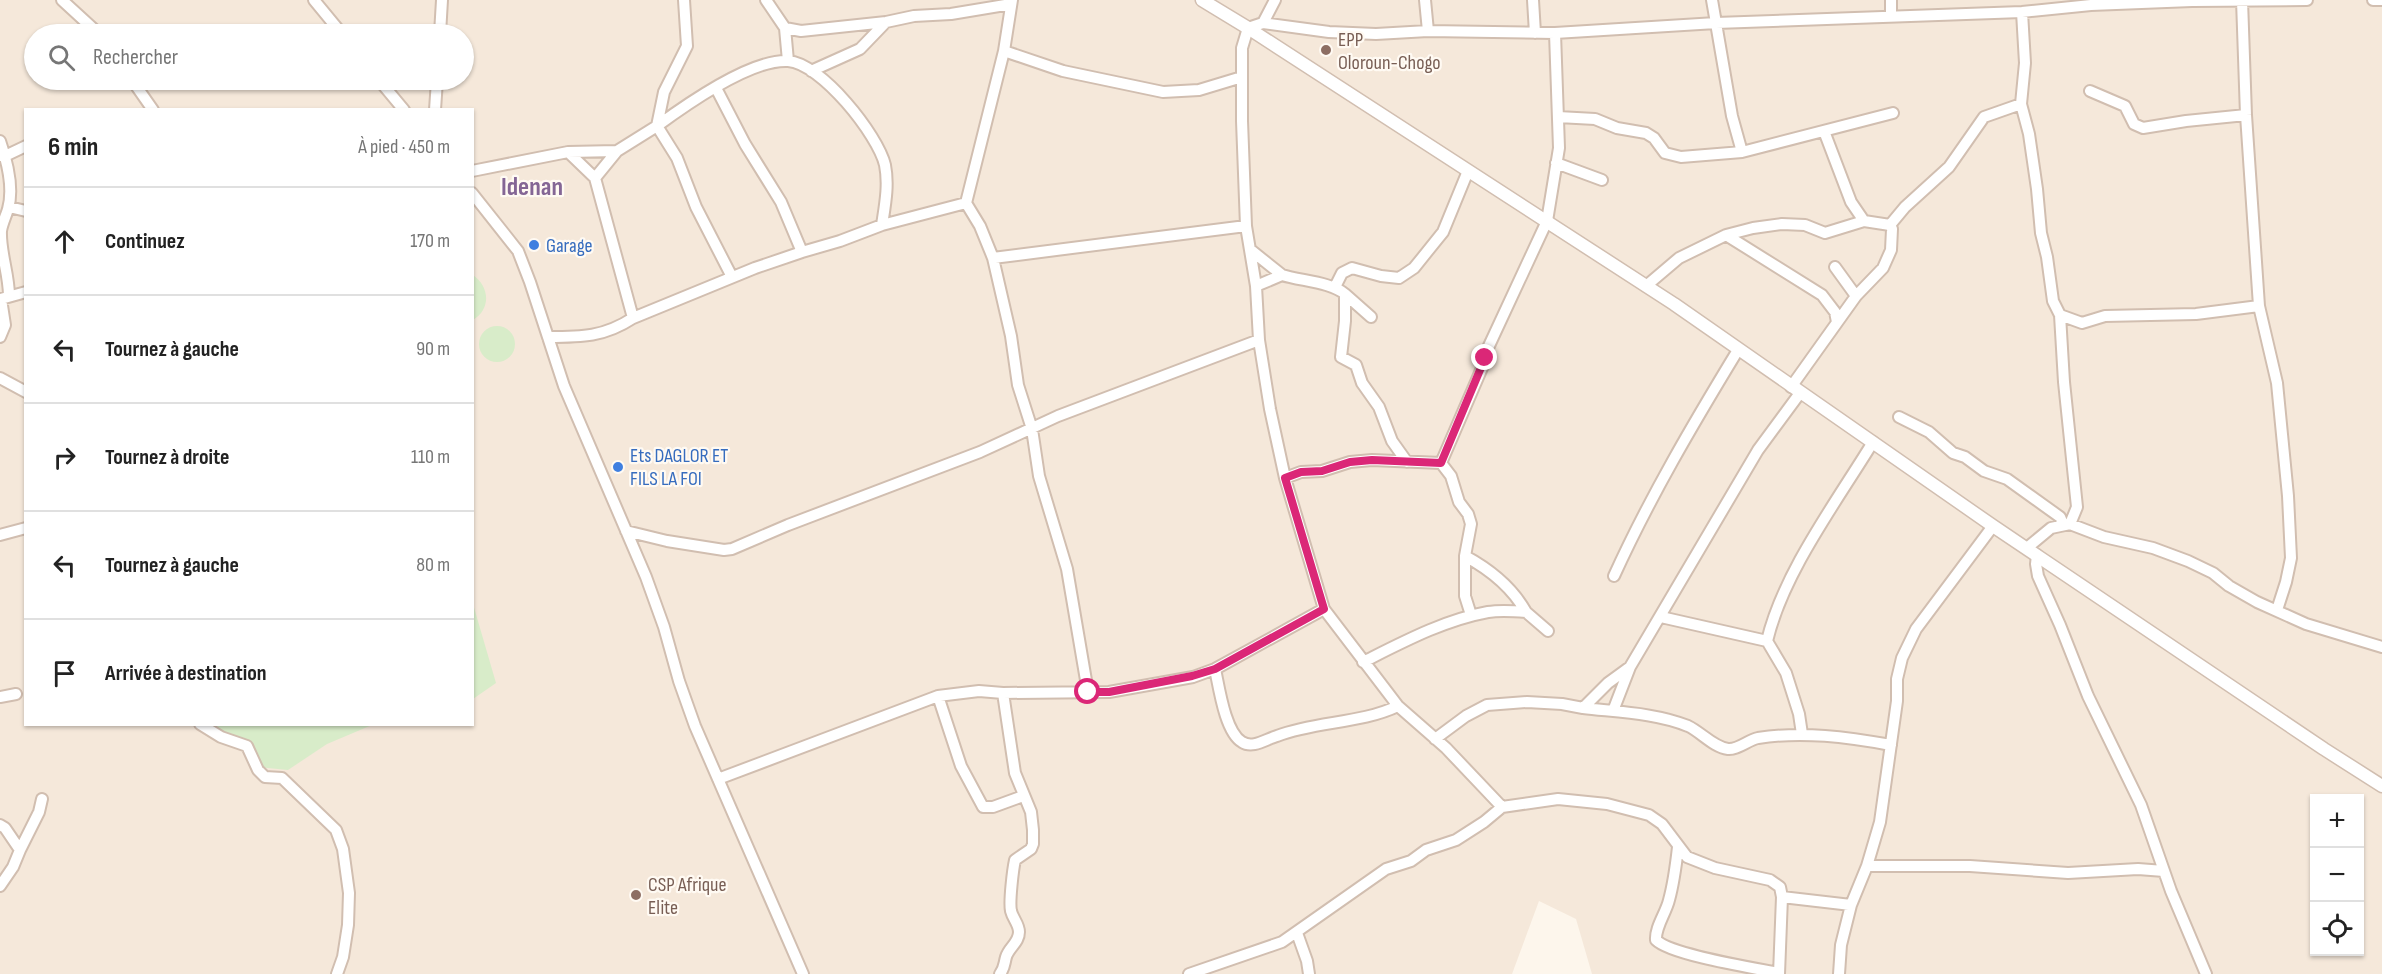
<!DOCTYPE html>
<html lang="fr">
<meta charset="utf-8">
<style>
:root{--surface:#fff;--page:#f2f2f2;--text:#222;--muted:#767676;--line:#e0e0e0}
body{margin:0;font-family:"Sofia Sans Condensed",sans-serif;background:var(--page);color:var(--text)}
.controls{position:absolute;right:18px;bottom:18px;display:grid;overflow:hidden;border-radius:0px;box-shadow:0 2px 4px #0004}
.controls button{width:54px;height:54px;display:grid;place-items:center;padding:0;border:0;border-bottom:2px solid var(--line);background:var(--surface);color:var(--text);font:30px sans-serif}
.stop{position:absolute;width:18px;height:18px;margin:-14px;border:4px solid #db2777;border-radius:50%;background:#fff}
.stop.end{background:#db2777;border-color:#fff;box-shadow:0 2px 6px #0008}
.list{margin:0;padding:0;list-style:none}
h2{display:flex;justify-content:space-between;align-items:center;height:78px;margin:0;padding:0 24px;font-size:26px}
h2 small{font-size:20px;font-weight:400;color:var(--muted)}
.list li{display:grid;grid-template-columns:39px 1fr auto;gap:18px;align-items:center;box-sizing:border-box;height:108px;padding:0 24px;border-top:2px solid var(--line)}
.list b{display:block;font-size:22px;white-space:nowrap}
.list em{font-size:20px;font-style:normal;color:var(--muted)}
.icon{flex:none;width:33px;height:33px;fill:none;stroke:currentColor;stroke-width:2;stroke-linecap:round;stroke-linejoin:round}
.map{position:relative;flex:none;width:2382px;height:974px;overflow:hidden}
.search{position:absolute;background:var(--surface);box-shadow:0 2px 4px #0004;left:24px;top:24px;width:450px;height:66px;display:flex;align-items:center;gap:15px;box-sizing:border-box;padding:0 21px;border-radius:33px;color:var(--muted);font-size:22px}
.panel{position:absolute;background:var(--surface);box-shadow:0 2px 4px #0004;left:24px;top:108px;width:450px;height:618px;border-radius:0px}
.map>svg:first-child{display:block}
</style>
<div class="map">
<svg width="2382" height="974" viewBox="0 0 2382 974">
<rect width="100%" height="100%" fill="#fdf6ec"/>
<!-- residential -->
<path fill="#f5e8da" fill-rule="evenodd" d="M0 0H2382V974H1592L1576 919 1539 901 1512 974H0ZM34 34H464V80H34ZM26 110H472V724H26ZM2314 798H2360V952H2314Z"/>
<!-- green -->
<path fill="#d8ecc9" d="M473 275C490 287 491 309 473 320Z
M479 344a18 18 0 1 1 36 0a18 18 0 1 1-36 0Z
M473 604 496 683 473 699H472Z
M217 725H372L327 744 288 770 258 767 250 744 219 734Z"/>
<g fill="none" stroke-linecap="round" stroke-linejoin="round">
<defs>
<path id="minor" d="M62 0 99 34
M314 0 342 34
M766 0 785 28 788 61
M1012 0 1004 51 966 203 980 226 993 258 1011 336 1018 385 1032 429 1039 476 1067 569 1088 692
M1425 0 1428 31
M1533 0 1535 33
M1712 0 1732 116 1742 152
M1891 0V17
M2242 0 2246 115 2259 306
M2373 0H2382
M1263 23 1275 0
M785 28 801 31 886 22 914 16 951 14 1011 4
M440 34 442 0
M1004 51 1063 71 1163 92 1199 90 1242 77
M811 71 860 49 886 22
M132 80 153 110
M379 80 404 110
M716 88 745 144 781 202 802 252
M2090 91 2125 106 2134 124 2143 128 2186 121 2246 115
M2021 104 2029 134 2037 189 2041 233 2047 257 2053 301 2060 315 2082 323 2105 316 2196 314 2259 306 2277 383 2288 496 2291 558 2286 582 2277 610
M435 110 437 80
M1558 117 1595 119 1617 128 1646 133 1654 138 1665 153 1681 157 1742 152 1893 113
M1824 131 1851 202 1864 221
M0 141C7 161 14 188 8 209 6 216 2 224 1 231 0 252 9 274 9 296
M568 152 595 178 633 318
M0 156H5L26 146
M1556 163 1602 180
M472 171 568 152 617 151
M595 178 617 151 657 126 664 92 687 46 684 0
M472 193 518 251 530 282 564 386 646 577 664 627 679 681 695 726 803 974
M9 207 26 211
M1890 225 1905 207 1949 167 1984 117 2021 104 2025 63 2022 12
M1726 235 1822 295 1835 312 1837 322
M1252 251 1282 275
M993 258 1246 226
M1835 267 1856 296
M732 277 696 207 677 158 657 126C687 104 751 59 788 61 821 63 878 135 885 165 889 185 885 205 882 225
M1256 286 1282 275C1301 281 1331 282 1345 294V321L1341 357 1356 365 1362 383 1379 407 1392 441 1407 462
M1646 286 1679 258 1726 235 1753 228 1782 224 1805 225 1825 233 1864 221 1890 225
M1335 287 1342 273 1352 268 1381 276 1399 278 1414 268 1443 232 1468 171
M1345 294 1371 317
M2060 315 2064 382 2077 507 2070 524
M0 337 5 325 1 299 26 292
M548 337C582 337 604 337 633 318L755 268 802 252 840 241 882 225 966 203
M0 378 26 392
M1791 387 1856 296 1883 268 1891 250 1892 229 1890 225
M1899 417 1929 432 1953 453 1965 457 1984 471 2007 479 2060 517 2063 524
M1441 463 1482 368 1488 348 1547 221 1559 148 1555 33
M1285 478 1301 472 1322 471 1350 462 1372 460 1441 463 1451 476 1459 502 1468 514 1471 524 1465 556V596L1471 615
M626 531 667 541 724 550 732 549 788 525 980 452 1058 416 1259 340
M0 535 26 528
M2028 547 2051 528 2070 524 2104 537 2153 548 2188 561 2213 573 2229 586 2257 602 2306 624 2382 647
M2037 555 2036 564 2038 576 2060 625 2088 696 2141 805 2171 891 2206 974
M1465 556C1489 569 1512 587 1526 612
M1614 576C1650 497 1693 424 1738 350
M1661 617 1767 641
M1363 662C1403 642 1444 620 1488 612 1500 610 1514 611 1526 612L1548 631
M1215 669C1219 687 1225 732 1242 742 1253 749 1266 739 1277 736 1316 721 1360 724 1398 706
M938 696 961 766 983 807H993L1023 796
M0 697 16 694
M1583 708C1617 712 1656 713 1688 726 1701 732 1713 747 1728 749 1738 750 1748 740 1758 738 1803 731 1847 737 1891 745
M1613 711 1630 667
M200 724 221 737 247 746 258 770 265 777 282 778 336 830 343 849 349 893 348 925 343 957 337 974
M1802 734 1799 714 1786 673 1767 641C1783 573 1837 501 1873 442
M1435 739 1466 716 1487 705 1527 702 1562 704 1583 708 1608 683 1630 667 1758 450 1800 393
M718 779 938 696 979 691 1003 693 1109 692 1193 677 1215 669 1324 609
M0 825 5 828 20 850 39 812 42 799
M1678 847C1676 865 1674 882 1669 900 1666 913 1655 927 1656 940 1671 955 1754 968 1779 973
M1867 866H1970L2068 873 2138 869 2164 871
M0 886 13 867 20 850
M1782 897 1851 905
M1297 933 1307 961 1309 974
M1000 974C1005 967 1004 964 1006 957 1009 947 1019 943 1019 932 1019 924 1013 919 1011 911 1009 902 1013 869 1015 860L1031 849 1033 844V830L1031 812 1015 773 1003 693
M1189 974 1282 942 1386 869 1411 861 1426 850 1456 840 1484 822 1502 807
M1779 974 1782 897 1780 887 1770 880 1715 868 1687 857 1662 824 1649 815 1607 804 1558 799 1502 807 1446 748 1398 706 1324 609 1285 478 1270 409 1259 340 1256 286 1246 226 1242 121V48L1248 28 1263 23 1329 32 1376 34 1428 31 1555 33 1716 23 2022 12 2091 5 2192 1 2307 0
M1839 974 1841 945 1851 905 1867 866 1880 822 1897 701V679L1902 658 1916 629 1993 526"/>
<path id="tertiary" d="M1202 0 1248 28 1674 304 1993 526 2324 749 2382 786"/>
</defs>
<!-- minor casing -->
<use href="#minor" stroke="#d1beb0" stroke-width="14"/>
<!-- tertiary casing -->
<use href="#tertiary" stroke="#d1beb0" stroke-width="15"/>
<!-- minor -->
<use href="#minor" stroke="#fff" stroke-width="10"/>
<!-- tertiary -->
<use href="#tertiary" stroke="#fff" stroke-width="12"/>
</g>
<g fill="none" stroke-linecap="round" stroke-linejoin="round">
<!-- route -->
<path stroke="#db2777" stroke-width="8" d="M1088 692H1109L1192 676 1215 669 1324 609 1285 478 1301 472 1322 471 1350 462 1372 460 1441 463 1485 358"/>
</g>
<!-- markers -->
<g fill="#8d6e63" stroke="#fffaf3" stroke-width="2">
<circle cx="1326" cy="50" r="6"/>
<circle cx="636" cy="895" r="6"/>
</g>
<g fill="#3f7fe0" stroke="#fffaf3" stroke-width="2">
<circle cx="534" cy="245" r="6"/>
<circle cx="618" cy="467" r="6"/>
</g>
<g text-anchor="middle" stroke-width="4.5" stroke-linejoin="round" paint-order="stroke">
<!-- education labels -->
<g font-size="20" fill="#785e54" stroke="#fffaf3" text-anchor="start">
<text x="1338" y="46">EPP<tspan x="1338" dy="23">Oloroun-Chogo</tspan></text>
<text x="648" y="891">CSP Afrique<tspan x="648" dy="23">Elite</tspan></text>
</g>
<!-- shop labels -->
<g font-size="20" fill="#366cbe" stroke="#fffaf3" text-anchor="start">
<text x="546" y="252">Garage</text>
<text x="630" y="462">Ets DAGLOR ET<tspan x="630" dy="23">FILS LA FOI</tspan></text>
</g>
<!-- district labels -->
<g font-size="26" font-weight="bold" fill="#846695" stroke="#fffaf3">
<text x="532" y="195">Idenan</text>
</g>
</g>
</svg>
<div class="controls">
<button>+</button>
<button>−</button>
<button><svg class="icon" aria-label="locate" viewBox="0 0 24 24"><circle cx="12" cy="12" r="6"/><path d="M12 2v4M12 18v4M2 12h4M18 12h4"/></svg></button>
</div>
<div class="stop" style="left:1088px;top:692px"></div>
<div class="stop end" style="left:1485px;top:358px"></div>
<div class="search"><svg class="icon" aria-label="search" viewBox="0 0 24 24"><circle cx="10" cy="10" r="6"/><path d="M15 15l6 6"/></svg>Rechercher</div>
<section class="panel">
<h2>6 min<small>À pied · 450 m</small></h2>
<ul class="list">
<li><svg class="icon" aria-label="ahead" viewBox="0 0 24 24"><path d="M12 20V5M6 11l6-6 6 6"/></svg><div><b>Continuez</b></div><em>170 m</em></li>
<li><svg class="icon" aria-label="left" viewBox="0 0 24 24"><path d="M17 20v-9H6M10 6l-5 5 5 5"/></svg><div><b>Tournez à gauche</b></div><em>90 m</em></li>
<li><svg class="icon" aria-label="right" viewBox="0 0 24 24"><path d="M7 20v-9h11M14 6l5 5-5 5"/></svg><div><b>Tournez à droite</b></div><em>110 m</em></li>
<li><svg class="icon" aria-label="left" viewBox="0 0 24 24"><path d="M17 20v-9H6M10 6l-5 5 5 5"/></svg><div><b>Tournez à gauche</b></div><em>80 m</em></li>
<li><svg class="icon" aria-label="arrive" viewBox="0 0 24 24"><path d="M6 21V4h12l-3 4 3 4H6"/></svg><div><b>Arrivée à destination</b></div></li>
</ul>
</section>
</div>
